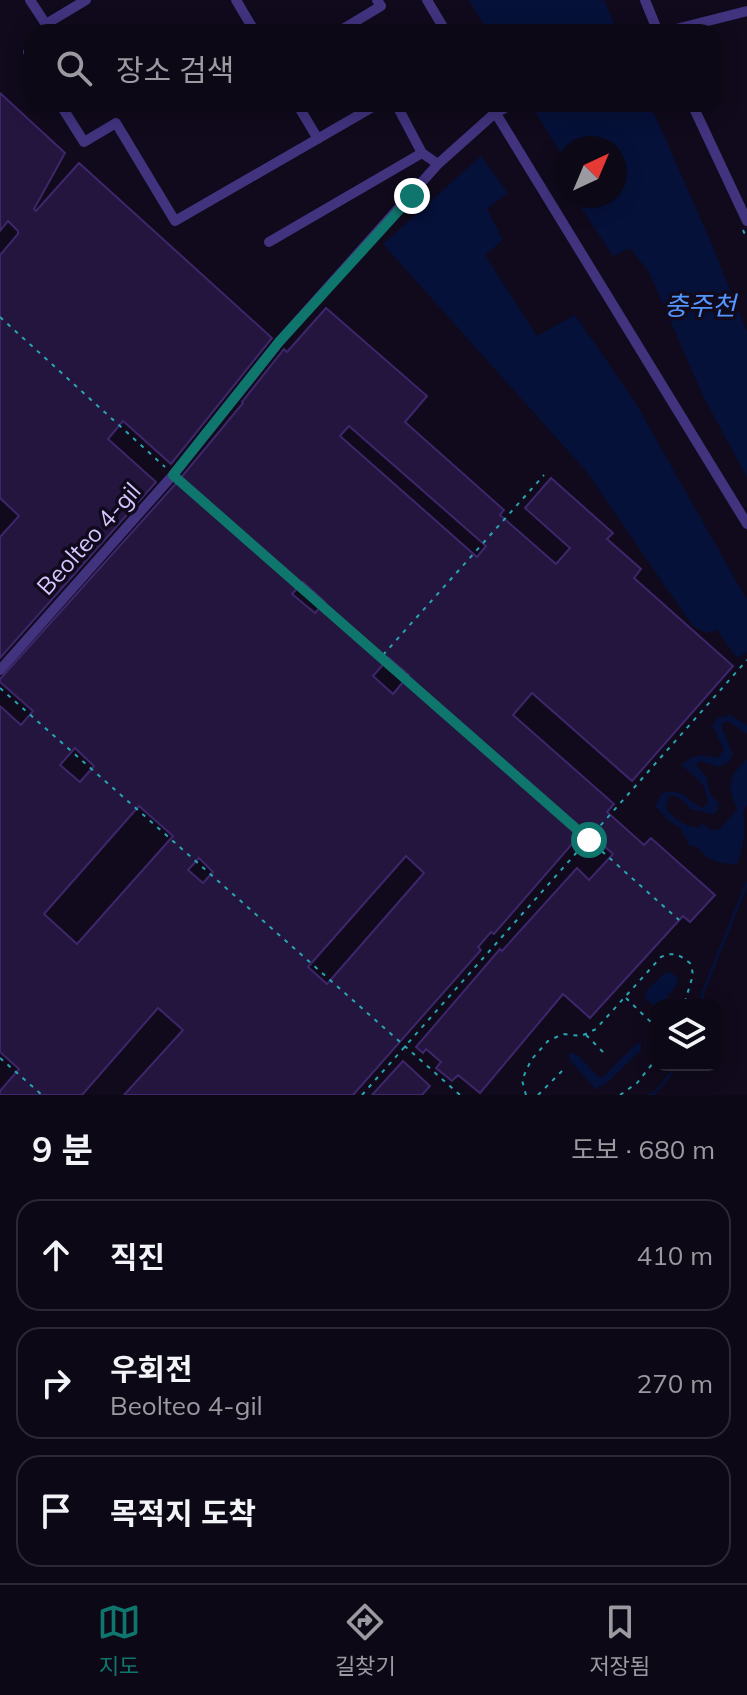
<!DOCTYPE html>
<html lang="ko">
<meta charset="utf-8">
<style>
:root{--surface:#0c0815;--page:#1a1622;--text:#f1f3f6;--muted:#9a9aa0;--line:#2c2934;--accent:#0f766e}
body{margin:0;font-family:Mulish,"Noto Sans KR",sans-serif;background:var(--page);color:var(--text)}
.controls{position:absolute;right:24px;bottom:24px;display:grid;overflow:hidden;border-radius:16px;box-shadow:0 4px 20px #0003}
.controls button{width:72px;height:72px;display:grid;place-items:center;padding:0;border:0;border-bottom:2px solid var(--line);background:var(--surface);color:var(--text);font:40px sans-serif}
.compass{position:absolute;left:555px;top:136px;width:72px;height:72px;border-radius:50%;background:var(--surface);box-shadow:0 4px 20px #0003;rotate:44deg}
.stop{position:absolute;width:24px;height:24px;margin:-18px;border:6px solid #0f766e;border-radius:50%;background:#fff}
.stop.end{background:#0f766e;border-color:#fff;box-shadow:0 2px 8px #0008}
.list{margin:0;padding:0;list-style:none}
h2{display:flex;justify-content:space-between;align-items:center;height:104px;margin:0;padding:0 32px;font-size:34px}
h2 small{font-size:26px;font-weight:400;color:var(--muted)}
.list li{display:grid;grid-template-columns:52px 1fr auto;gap:24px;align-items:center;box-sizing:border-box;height:112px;margin:0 16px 16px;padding:0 16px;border:2px solid var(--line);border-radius:24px}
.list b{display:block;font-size:30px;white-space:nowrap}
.list p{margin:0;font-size:26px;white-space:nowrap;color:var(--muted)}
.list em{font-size:26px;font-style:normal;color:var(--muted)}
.icon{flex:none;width:44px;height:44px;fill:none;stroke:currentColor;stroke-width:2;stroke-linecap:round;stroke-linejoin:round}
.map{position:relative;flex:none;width:747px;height:1095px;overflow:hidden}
.search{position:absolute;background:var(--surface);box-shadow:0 4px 20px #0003;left:24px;right:24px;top:24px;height:88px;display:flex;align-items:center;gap:20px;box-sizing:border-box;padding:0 28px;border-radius:24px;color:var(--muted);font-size:30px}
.sheet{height:488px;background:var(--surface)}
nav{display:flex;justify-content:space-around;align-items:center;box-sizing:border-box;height:112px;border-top:2px solid var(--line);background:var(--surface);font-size:22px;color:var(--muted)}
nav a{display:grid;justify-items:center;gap:4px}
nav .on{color:var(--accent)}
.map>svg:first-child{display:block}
</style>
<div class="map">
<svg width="747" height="1095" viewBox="0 0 747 1095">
<rect width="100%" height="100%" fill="#100a1c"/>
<!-- water -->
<path fill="#06113a" d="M469 0H604L618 32H488Z
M531 104H650L713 247 747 332V477L704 398 649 272 630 248 613 256 580 206 588 199 586 196H615V148H567V164Z
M481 156 508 193 487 209 503 240 485 255 537 336 575 315 635 402 747 600V652L737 658 717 630 705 633 692 625 586 471 383 244Z
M731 715 747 725V734L728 721 723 723 722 728 733 754 730 761 719 767 700 761 696 765 707 778 710 794 718 802V810L713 814 689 809 688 805 676 796H668L666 809C675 819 686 827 699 828L703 823 710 830 720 829 737 809C727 783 727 779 747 759V804L743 813C747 830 743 847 737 864 719 865 708 860 697 847L690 846 680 828 669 821 655 806 662 793C686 788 683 799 703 808L708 804C705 779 697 781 682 765 693 754 703 754 717 758L724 750 712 725 718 718Z
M666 972 672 973 678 979 677 984 668 996V1002L663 1005H653L645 998 647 990Z
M641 1043V1050L607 1083 595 1089 569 1059 570 1052 578 1055 598 1077H603L635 1045Z"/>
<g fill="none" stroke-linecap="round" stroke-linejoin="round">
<!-- stream -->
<path stroke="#06113a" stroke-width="3" d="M701 1005 703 992 747 883
M649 1095 654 1094 678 1065"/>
</g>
<!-- building -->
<path fill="#24153e" stroke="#3e266b" stroke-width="2" fill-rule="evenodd" d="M0 93 65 153 34 209 36 211 79 163 272 338 171 464 123 421 108 439 156 482 0 658V537L19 516 0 498V255L18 234V231L8 221 0 231Z
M326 308 427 396 405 422 504 510 500 515 556 564 570 548 525 508 551 478 613 533 607 539 641 569 634 578 733 666 632 781 532 693 513 715 614 804 607 812 644 845 651 838 715 895 690 922 683 916 590 1018 563 994 480 1093 458 1075 452 1081 436 1068 441 1062 426 1049 423 1053 416 1047 500 949 502 951 577 868 589 880 613 854 585 829 494 934 491 932 478 947 481 950 353 1095H124L183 1030 158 1008 82 1095H0V1091L19 1069 0 1052V706L21 725 33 711 0 682V679L179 480 243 403 242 402 284 349 287 352ZM349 426 486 546 477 557 340 436ZM303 582 325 602 315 613 292 594ZM389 658 409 675 393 694 373 676ZM75 748 94 766 80 782 60 765ZM139 806 173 836 77 944 44 914ZM406 856 424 873 327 984 308 967ZM199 858 213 872 203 883 188 870Z
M403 1061 430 1086 422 1095H372Z"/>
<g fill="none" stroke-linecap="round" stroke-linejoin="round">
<!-- path -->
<path stroke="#27a6b2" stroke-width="2" stroke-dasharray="4 6" stroke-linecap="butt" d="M743 230 747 239
M0 317 165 467
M181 482 383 656 679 920
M383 655 544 475
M0 688 460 1095
M626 998 657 1028
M586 1035 604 1053
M0 1058 42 1095
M362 1095 747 660
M526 1095 522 1080 531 1060 548 1041 563 1034 581 1036 596 1029 661 957C674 951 680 955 691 964L693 975 684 1005
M538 1095 565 1068
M620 1095 637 1083 657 1058"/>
<!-- minor -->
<path stroke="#41337e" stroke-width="10" d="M30 0 51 32
M236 0 255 32
M427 0 446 32
M645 0 658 32
M46 24 86 0
M338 32 381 6 377 0
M664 32 747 11
M32 45 28 52 32 59
M60 104 84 142 116 123 175 221 378 104
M297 104 318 139
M396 104 422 153 438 164
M490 104 747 524
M692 104 747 221
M269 242 422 153
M0 670 173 475 279 342 438 164 495 113 513 104"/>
</g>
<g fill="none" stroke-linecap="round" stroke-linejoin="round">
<!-- route -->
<path stroke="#0f766e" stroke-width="10" d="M412 196 279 342 173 475 589 840"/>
</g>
<g text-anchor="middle" stroke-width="7" stroke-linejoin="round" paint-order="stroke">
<!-- street labels -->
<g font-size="24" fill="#d5c6ff" stroke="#100a1c">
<text transform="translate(89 539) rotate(-48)" y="8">Beolteo 4-gil</text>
</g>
<!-- water labels -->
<g font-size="26" font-style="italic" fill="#5496ff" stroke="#100a1c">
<text x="700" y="315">충주천</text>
</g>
</g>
</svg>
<div class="controls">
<button><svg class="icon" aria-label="layers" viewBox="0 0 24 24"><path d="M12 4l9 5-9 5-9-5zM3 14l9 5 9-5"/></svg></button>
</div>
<svg class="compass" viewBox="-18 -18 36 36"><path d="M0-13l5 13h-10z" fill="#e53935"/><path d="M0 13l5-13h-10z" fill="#9a9aa0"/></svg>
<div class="stop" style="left:589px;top:840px"></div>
<div class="stop end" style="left:412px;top:196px"></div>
<div class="search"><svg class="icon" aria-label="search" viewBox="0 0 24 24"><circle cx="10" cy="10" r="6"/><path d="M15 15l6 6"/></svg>장소 검색</div>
</div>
<section class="sheet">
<h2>9 분<small>도보 · 680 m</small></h2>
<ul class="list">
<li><svg class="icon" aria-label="ahead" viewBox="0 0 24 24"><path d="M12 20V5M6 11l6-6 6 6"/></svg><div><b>직진</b></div><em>410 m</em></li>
<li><svg class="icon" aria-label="right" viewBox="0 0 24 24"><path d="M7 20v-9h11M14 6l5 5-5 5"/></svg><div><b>우회전</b><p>Beolteo 4-gil</p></div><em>270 m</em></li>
<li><svg class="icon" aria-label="arrive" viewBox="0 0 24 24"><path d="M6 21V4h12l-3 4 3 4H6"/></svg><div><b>목적지 도착</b></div></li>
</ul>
</section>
<nav>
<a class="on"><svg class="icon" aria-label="map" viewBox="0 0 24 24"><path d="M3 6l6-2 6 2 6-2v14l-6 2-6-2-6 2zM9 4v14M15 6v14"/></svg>지도</a>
<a><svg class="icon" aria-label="directions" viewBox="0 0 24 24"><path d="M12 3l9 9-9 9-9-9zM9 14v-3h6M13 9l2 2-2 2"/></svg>길찾기</a>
<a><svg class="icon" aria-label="saved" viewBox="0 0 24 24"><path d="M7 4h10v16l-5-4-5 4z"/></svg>저장됨</a>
</nav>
